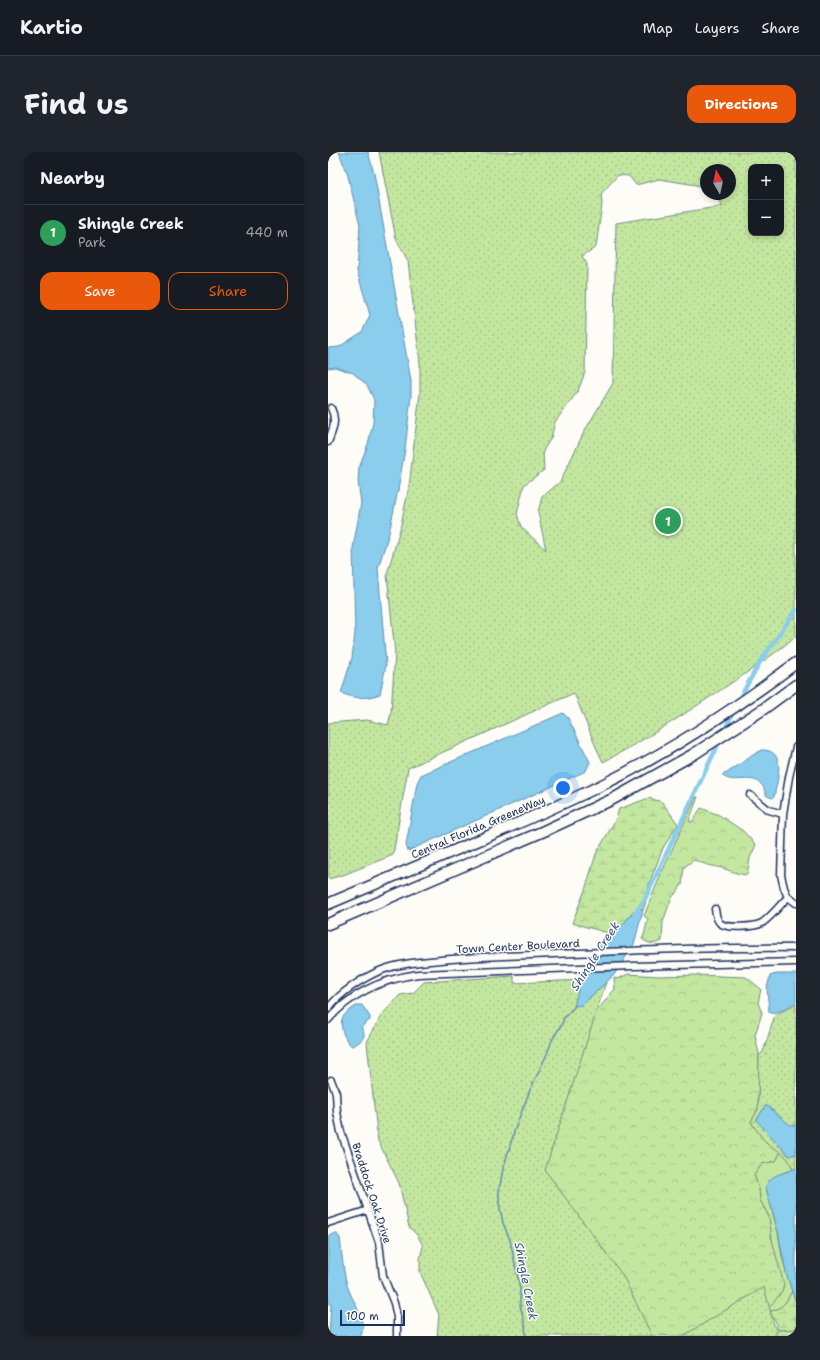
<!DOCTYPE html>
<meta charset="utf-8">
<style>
:root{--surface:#171b24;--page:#20242c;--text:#f1f3f6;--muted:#9ea1a6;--line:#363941;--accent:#ea580c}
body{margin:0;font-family:"Shantell Sans",sans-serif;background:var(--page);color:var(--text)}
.controls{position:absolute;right:12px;top:12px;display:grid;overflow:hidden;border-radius:8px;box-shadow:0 2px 6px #0003}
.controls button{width:36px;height:36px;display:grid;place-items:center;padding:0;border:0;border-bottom:1px solid var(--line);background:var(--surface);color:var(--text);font:20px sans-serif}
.compass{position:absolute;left:372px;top:12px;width:36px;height:36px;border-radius:50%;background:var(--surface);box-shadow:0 2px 6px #0003;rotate:351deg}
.scale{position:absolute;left:12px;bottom:10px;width:65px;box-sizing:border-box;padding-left:4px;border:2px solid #1b2f5e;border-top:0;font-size:11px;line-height:14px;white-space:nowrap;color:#1b2f5e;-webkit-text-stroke:3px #fdfcf7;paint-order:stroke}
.you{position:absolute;left:235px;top:636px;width:14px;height:14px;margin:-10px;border:3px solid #fff;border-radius:50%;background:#1a73e8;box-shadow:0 0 0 6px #1a73e833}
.badge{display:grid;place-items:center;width:26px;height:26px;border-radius:50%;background:var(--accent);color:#fff;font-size:13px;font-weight:700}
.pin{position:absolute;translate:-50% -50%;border:2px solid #fff;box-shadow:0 1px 4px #0006}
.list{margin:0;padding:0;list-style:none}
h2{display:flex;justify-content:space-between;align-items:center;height:52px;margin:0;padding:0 16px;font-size:17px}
h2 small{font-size:13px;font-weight:400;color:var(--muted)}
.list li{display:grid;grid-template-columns:26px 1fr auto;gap:12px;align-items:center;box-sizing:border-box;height:56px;padding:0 16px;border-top:1px solid var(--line)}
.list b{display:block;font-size:15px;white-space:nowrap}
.list p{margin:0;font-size:13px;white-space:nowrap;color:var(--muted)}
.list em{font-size:13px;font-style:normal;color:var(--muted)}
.actions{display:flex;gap:8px;padding:12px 16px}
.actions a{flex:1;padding:9px 0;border:1px solid var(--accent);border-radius:12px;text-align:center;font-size:14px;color:var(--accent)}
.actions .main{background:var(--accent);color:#fff}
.map{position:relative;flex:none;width:468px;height:1184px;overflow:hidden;border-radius:12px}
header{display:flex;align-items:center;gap:24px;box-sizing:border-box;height:56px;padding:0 20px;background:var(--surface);border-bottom:1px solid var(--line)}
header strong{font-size:19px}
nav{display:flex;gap:22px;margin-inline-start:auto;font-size:14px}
.intro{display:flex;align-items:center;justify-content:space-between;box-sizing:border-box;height:96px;padding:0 24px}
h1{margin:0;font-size:28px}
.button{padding:10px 18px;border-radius:12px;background:var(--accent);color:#fff;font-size:14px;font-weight:700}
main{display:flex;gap:24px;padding:0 24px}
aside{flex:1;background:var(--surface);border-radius:12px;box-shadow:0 2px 6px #0003}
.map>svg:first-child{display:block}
</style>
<header>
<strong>Kartio</strong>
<nav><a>Map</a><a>Layers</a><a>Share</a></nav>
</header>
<div class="intro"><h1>Find us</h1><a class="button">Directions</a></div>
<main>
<aside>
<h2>Nearby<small></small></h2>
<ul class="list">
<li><span class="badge" style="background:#2e9e5b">1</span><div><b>Shingle Creek</b><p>Park</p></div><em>440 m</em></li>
</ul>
<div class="actions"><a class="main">Save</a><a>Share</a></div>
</aside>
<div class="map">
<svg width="468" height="1184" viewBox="0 0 468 1184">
<defs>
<pattern id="forest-crowns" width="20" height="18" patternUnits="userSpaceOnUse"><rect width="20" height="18" fill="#c4e7a0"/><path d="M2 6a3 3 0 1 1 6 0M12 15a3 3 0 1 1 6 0" fill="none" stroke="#a8c68c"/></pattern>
<pattern id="wetland-marsh" width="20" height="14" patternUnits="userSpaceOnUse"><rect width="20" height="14" fill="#c4e7a0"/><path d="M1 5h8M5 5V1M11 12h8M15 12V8" fill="none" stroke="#a8c68c"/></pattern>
<pattern id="park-dots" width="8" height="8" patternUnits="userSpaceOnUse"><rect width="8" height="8" fill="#c4e7a0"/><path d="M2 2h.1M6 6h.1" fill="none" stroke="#a8c68c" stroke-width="1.8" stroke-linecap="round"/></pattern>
</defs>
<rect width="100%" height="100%" fill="#fdfcf7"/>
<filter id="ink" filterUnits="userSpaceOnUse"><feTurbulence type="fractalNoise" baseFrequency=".025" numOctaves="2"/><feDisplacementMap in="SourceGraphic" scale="8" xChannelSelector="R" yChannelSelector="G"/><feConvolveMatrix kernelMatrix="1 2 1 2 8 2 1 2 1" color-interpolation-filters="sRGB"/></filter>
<g filter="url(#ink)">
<!-- grass -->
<path fill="#c4e7a0" stroke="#708b7f" d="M453 999 462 1009 465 1018 454 1021 438 1036 450 1080 454 1105 464 1139C456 1155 453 1157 436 1161L444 1088 441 1065 432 1048 431 1037 426 1023 434 1012 448 1009Z"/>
<!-- forest -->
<path fill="url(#forest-crowns)" stroke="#708b7f" d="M368 645H370L361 669 364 670 373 656 391 663 415 679 428 693 422 706 419 723C409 722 403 719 394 716 384 714 375 712 366 708L356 715 354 733 343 747 335 770 334 789C325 793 321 792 314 787L316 783 320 767 316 764 332 724Z
M300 822 330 824 367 823 418 825 433 837 430 851 434 861 427 883 431 903 430 957 423 970 438 990 453 999 448 1009 434 1012 426 1023 431 1037 432 1048 441 1065 444 1088 456 1133 454 1140 436 1161 373 1184H280L215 1038 212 999 257 873 287 837 286 826 290 827Z
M468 1177V1184H446L450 1178Z"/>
<!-- wetland -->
<path fill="url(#wetland-marsh)" stroke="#708b7f" d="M321 646 334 650 350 672 335 696 321 732 317 753 315 758 311 756 308 757 296 772 284 782 244 771 257 738 268 702 288 667 291 657Z
M464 1139 468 1151V1177L450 1178C448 1167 446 1166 436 1161 453 1157 456 1155 464 1139Z"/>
<!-- park -->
<path fill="url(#park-dots)" stroke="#708b7f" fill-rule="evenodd" d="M51 0H468V484C442 506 414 524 385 543 349 567 313 590 275 610L268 595 246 541 80 616 65 703 15 723 0 727V571L39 568 60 573 63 561 67 501 59 422 72 377 81 335 92 241V211L80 109 68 87ZM423 15H453V81H423ZM378 18H402V42H384L395 54 288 71 285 231 256 280 232 330 214 345 210 360 218 398 193 375 189 362 196 333 216 318 215 299 223 286 227 270 250 239 257 220 259 112 254 104 268 95 274 52 273 42 290 23 301 24 308 33 331 27 374 34 378 37Z
M186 824V831L279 827 217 1018 295 1124 324 1184H109L111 1163 92 1120V1107L95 1094 90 1084 81 1075 71 1031 50 989 40 900 39 890 53 864 72 843 85 841 96 830Z
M468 852V1016L465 1018C459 1001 452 1001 439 991 433 986 428 977 423 970L430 957 431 903 435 900 447 863Z
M436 1135 449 1184H355Z"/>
<!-- water -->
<path fill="#8acdec" stroke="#5e8eb3" d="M11 0H40L46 21 83 229V244L77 297 70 338 61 381 50 416 58 513 52 542C38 547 27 547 13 541L24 506 27 481 25 396 33 351 30 330 31 315 40 292 45 271 46 248 39 233 25 221 7 215 0 216V196L11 195 34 180 42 163 29 119 32 74 20 24Z
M235 561 240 566 262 610 258 619 80 699 78 693 89 631 93 623Z
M433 598C460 597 449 629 446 645L444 646 439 644C436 641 437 636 434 633 424 621 406 633 395 624V622L399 621 425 603Z
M311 756 315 758 306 792 286 823 254 853 246 854 254 823 261 808 270 795 296 771 308 757Z
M448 822H468V850C460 855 450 862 441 860L439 836 442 824Z
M30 853H34L42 865V868L33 875C34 877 36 879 36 882 37 887 28 893 24 894 17 890 10 872 15 865 18 860 25 856 30 853Z
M438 953 462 973H468V1002L461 1004 428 968Z
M468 1016V1151L458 1121 450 1080 438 1036C441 1021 457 1022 468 1016Z
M8 1081 12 1086C14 1102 15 1119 19 1133 24 1149 39 1167 33 1184H1L3 1154 0 1148V1084Z"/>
<!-- pier -->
<path fill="#fdfcf7" d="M308 794 302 802 261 804 267 796Z
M297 810 291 818 254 820 257 812Z"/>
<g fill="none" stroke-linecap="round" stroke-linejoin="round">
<!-- stream -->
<path stroke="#5e8eb3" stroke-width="1.5" d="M198 1184 197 1173 192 1153V1136L182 1088 175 1071 171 1051V1039L175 1017 187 977 202 938 219 902 224 888 234 872 236 866 247 854"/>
<!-- canal -->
<path stroke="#8acdec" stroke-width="4.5" d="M409 551 432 510 468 458
M396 580 406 557
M307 761 317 747 392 588"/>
<defs>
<path id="minor" d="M0 290C5 278 9 268 3 256
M468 595 461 625 455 662 453 723 456 736 460 745 468 751
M422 643 441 658 455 662
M387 757C388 762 388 767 392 771 398 777 427 775 434 771 444 764 452 753 460 745
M0 857C11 841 36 825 54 818 73 811 93 810 113 808 144 805 174 804 204 803 292 799 380 795 468 796
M0 868C23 841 55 827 90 822L305 814 468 810
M3 928 8 941 9 960 13 980 51 1090 55 1124 66 1151 69 1165V1184
M0 1071 40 1058"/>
<path id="highway" d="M0 752C52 730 104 708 156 686 195 669 235 652 274 633 343 599 407 557 468 511
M0 772 216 679 285 647 366 602 434 558 468 533"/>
</defs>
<!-- minor casing -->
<use href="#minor" stroke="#1b2f5e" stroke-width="9"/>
<!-- highway casing -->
<use href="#highway" stroke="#1b2f5e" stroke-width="13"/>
<!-- minor -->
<use href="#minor" stroke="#fdfcf7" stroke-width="6"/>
<!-- highway -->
<use href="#highway" stroke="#fdfcf7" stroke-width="10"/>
</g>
</g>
<g text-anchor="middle" stroke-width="3" stroke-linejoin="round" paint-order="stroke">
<!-- street labels -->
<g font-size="11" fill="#1b2f5e" stroke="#fdfcf7">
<text transform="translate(150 675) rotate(-23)" y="4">Central Florida GreeneWay</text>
<text transform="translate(190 794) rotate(-3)" y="4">Town Center Boulevard</text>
<text transform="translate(44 1041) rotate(72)" y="4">Braddock Oak Drive</text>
</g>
<!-- water labels -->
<g font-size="12" font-style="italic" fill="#375682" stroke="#fdfcf7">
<text transform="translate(267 804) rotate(-57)" y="4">Shingle Creek</text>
<text transform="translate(198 1129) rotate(79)" y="4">Shingle Creek</text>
</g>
</g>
</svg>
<div class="controls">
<button>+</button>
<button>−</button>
</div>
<svg class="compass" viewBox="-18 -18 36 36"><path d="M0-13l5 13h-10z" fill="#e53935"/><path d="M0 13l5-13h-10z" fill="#9ea1a6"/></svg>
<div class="scale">100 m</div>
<div class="you"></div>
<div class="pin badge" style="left:340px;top:369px;background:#2e9e5b">1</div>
</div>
</main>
